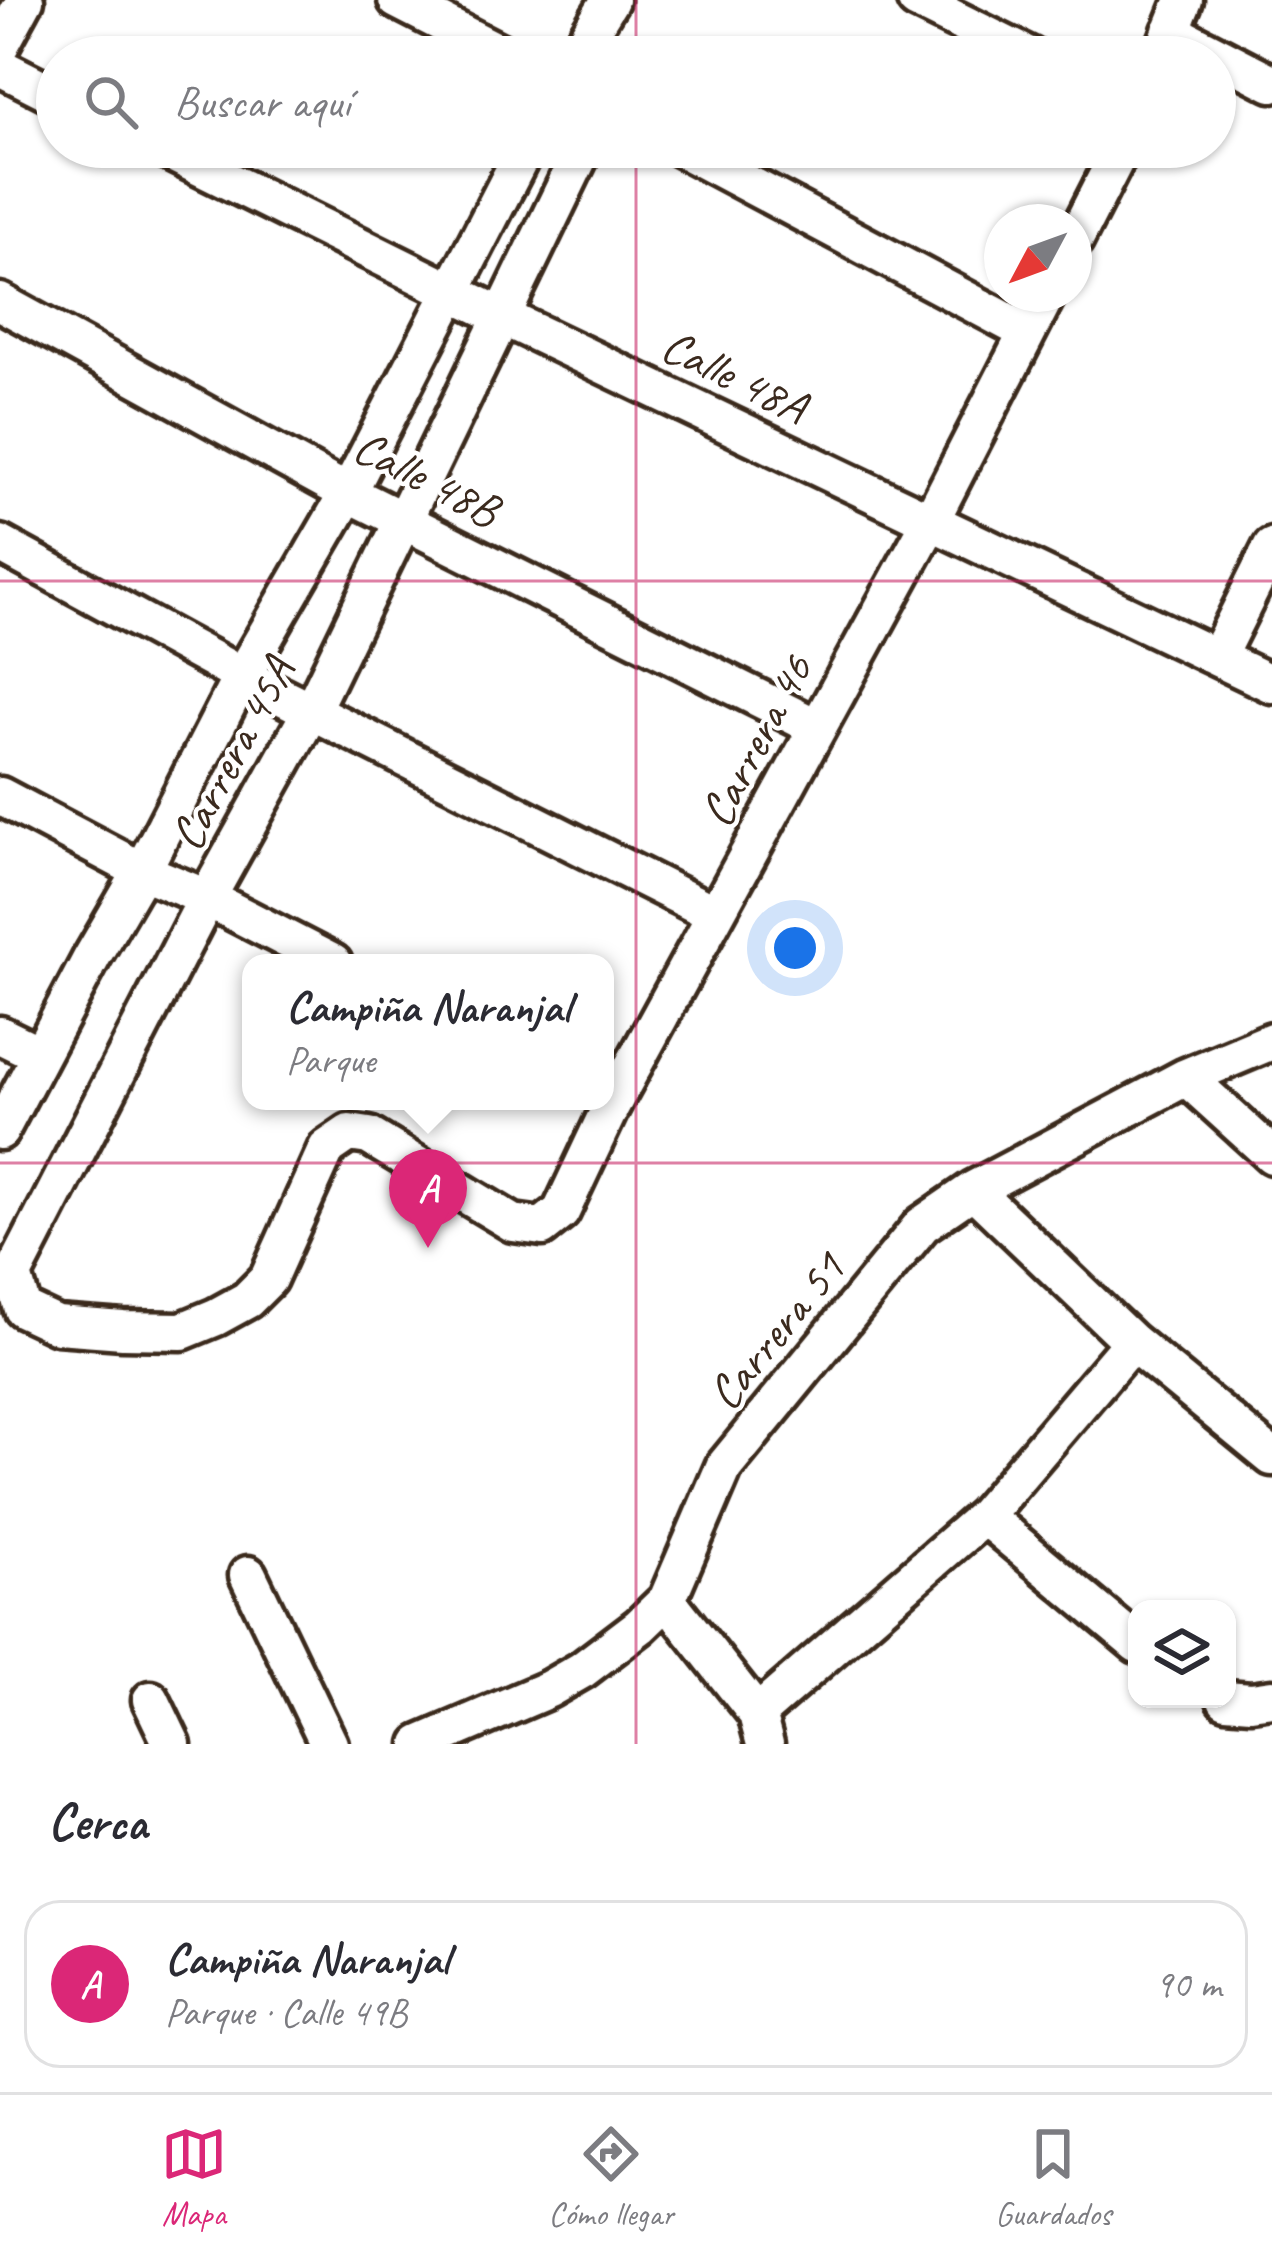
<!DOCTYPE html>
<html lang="es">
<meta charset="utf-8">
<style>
:root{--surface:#fff;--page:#f7f7f7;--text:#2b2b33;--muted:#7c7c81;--line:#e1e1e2;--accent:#db2777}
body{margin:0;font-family:Caveat,sans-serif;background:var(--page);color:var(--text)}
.controls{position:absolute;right:36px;bottom:36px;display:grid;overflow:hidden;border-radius:24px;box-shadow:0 3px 9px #0004}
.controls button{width:108px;height:108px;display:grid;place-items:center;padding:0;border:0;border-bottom:3px solid var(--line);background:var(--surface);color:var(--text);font:60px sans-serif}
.compass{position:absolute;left:984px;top:204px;width:108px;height:108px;border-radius:50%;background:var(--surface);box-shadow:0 3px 9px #0004;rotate:229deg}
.you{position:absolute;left:795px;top:948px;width:42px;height:42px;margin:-30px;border:9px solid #fff;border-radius:50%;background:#1a73e8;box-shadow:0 0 0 18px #1a73e833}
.badge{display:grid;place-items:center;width:78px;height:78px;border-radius:50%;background:var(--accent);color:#fff;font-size:39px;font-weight:700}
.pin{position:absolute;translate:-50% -99px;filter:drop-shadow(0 3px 6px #0008)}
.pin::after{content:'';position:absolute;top:63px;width:42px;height:36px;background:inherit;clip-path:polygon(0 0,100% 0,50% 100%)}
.popup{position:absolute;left:242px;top:954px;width:372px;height:156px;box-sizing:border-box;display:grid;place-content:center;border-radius:24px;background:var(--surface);filter:drop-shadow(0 3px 9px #0005);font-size:39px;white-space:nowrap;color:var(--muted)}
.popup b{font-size:45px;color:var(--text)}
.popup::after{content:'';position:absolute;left:50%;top:100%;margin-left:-24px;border:24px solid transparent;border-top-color:var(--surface)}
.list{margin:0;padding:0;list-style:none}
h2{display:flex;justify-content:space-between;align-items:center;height:156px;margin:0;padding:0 48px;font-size:51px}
h2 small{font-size:39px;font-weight:400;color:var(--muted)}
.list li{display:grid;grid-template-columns:78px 1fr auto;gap:36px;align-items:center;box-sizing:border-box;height:168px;margin:0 24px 24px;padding:0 24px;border:3px solid var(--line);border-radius:36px}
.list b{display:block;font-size:45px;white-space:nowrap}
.list p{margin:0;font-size:39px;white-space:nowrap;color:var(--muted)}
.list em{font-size:39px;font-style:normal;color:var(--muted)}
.icon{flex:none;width:66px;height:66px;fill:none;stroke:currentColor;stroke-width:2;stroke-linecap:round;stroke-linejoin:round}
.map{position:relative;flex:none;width:1272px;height:1744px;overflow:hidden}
.search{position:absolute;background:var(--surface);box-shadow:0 3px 9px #0004;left:36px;right:36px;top:36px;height:132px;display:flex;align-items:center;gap:30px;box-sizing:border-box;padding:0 42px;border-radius:66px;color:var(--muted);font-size:45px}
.sheet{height:348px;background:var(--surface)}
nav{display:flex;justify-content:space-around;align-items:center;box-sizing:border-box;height:168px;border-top:3px solid var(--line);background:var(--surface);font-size:33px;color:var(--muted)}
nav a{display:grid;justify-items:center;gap:6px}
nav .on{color:var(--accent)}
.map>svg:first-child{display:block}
</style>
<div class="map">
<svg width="1272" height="1744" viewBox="0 0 1272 1744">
<rect width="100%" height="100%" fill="#fff"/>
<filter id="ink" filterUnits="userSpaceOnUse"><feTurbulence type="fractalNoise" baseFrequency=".00833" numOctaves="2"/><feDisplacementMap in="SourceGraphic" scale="24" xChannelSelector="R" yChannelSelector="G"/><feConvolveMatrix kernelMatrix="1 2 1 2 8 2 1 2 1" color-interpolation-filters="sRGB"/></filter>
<g filter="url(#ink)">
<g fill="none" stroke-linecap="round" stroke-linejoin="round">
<defs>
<path id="minor" d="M397 0 508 57
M916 0 1031 57
M1171 31 1272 83
M0 46 25 0
M575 57 610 0
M1161 57 1184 0
M0 67 57 96
M160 147 503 317 1272 684
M584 147 311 711 207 898 13 1275 23 1309 57 1325 123 1330 182 1331 216 1317 247 1300 268 1279 327 1148 349 1133 369 1136 513 1223 542 1227 561 1212 611 1106 930 522 1047 294
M679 147 1027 332
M1074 241 1122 147
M0 302 348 493 816 727
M0 544 242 676 715 914
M1217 657 1272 547
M0 796 142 871 207 898 333 963
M0 1035 39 1054
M1186 1077 1272 1155
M0 1131 92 957 142 871 242 676 348 493 526 147
M973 1190 1132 1342 1272 1457
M984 1516 1137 1644
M248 1575 329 1744
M667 1600 757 1714 765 1744
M1226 1699 1251 1701 1272 1698
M151 1700 172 1744
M757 1714 984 1516 1132 1342
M421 1744 549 1689 582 1670 640 1626 667 1600 724 1467 922 1225 973 1190 1186 1077 1272 1041"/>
</defs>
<!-- minor casing -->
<use href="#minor" stroke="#3b2a1e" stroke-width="45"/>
<!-- minor -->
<use href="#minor" stroke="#fff" stroke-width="36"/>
</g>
</g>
<!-- grid -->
<path fill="none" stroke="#c2185b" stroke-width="3" stroke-opacity="0.55" d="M636 0V57M636 147V1744M0 581H1272M0 1163H1272"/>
<g text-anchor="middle" stroke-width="9" stroke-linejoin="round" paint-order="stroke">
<!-- street labels -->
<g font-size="48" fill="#3b2a1e" stroke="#fff">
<text transform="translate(735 375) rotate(26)" y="17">Calle 48A</text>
<text transform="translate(427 477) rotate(27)" y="17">Calle 48B</text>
<text transform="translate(755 740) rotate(-62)" y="17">Carrera 46</text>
<text transform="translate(231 753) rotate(-62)" y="17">Carrera 45A</text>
<text transform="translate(775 1330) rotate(-51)" y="17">Carrera 51</text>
</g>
</g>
</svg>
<div class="controls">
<button><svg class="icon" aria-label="layers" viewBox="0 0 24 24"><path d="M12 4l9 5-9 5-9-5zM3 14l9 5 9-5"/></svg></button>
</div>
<svg class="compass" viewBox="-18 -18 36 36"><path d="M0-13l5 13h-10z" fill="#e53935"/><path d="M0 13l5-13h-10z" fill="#7c7c81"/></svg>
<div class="you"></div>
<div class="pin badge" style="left:428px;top:1248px">A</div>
<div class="popup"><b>Campiña Naranjal</b>Parque</div>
<div class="search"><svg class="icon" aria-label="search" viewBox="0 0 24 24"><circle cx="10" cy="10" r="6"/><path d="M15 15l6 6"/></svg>Buscar aquí</div>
</div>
<section class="sheet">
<h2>Cerca<small></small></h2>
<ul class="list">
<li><span class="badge">A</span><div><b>Campiña Naranjal</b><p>Parque · Calle 49B</p></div><em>90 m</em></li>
</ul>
</section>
<nav>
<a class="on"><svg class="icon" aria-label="map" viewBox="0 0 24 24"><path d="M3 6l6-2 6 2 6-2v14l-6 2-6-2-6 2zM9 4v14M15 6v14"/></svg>Mapa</a>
<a><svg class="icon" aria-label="directions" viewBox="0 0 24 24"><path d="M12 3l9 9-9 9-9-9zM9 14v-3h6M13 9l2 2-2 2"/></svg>Cómo llegar</a>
<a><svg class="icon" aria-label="saved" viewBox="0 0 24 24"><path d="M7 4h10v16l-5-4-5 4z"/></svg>Guardados</a>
</nav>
